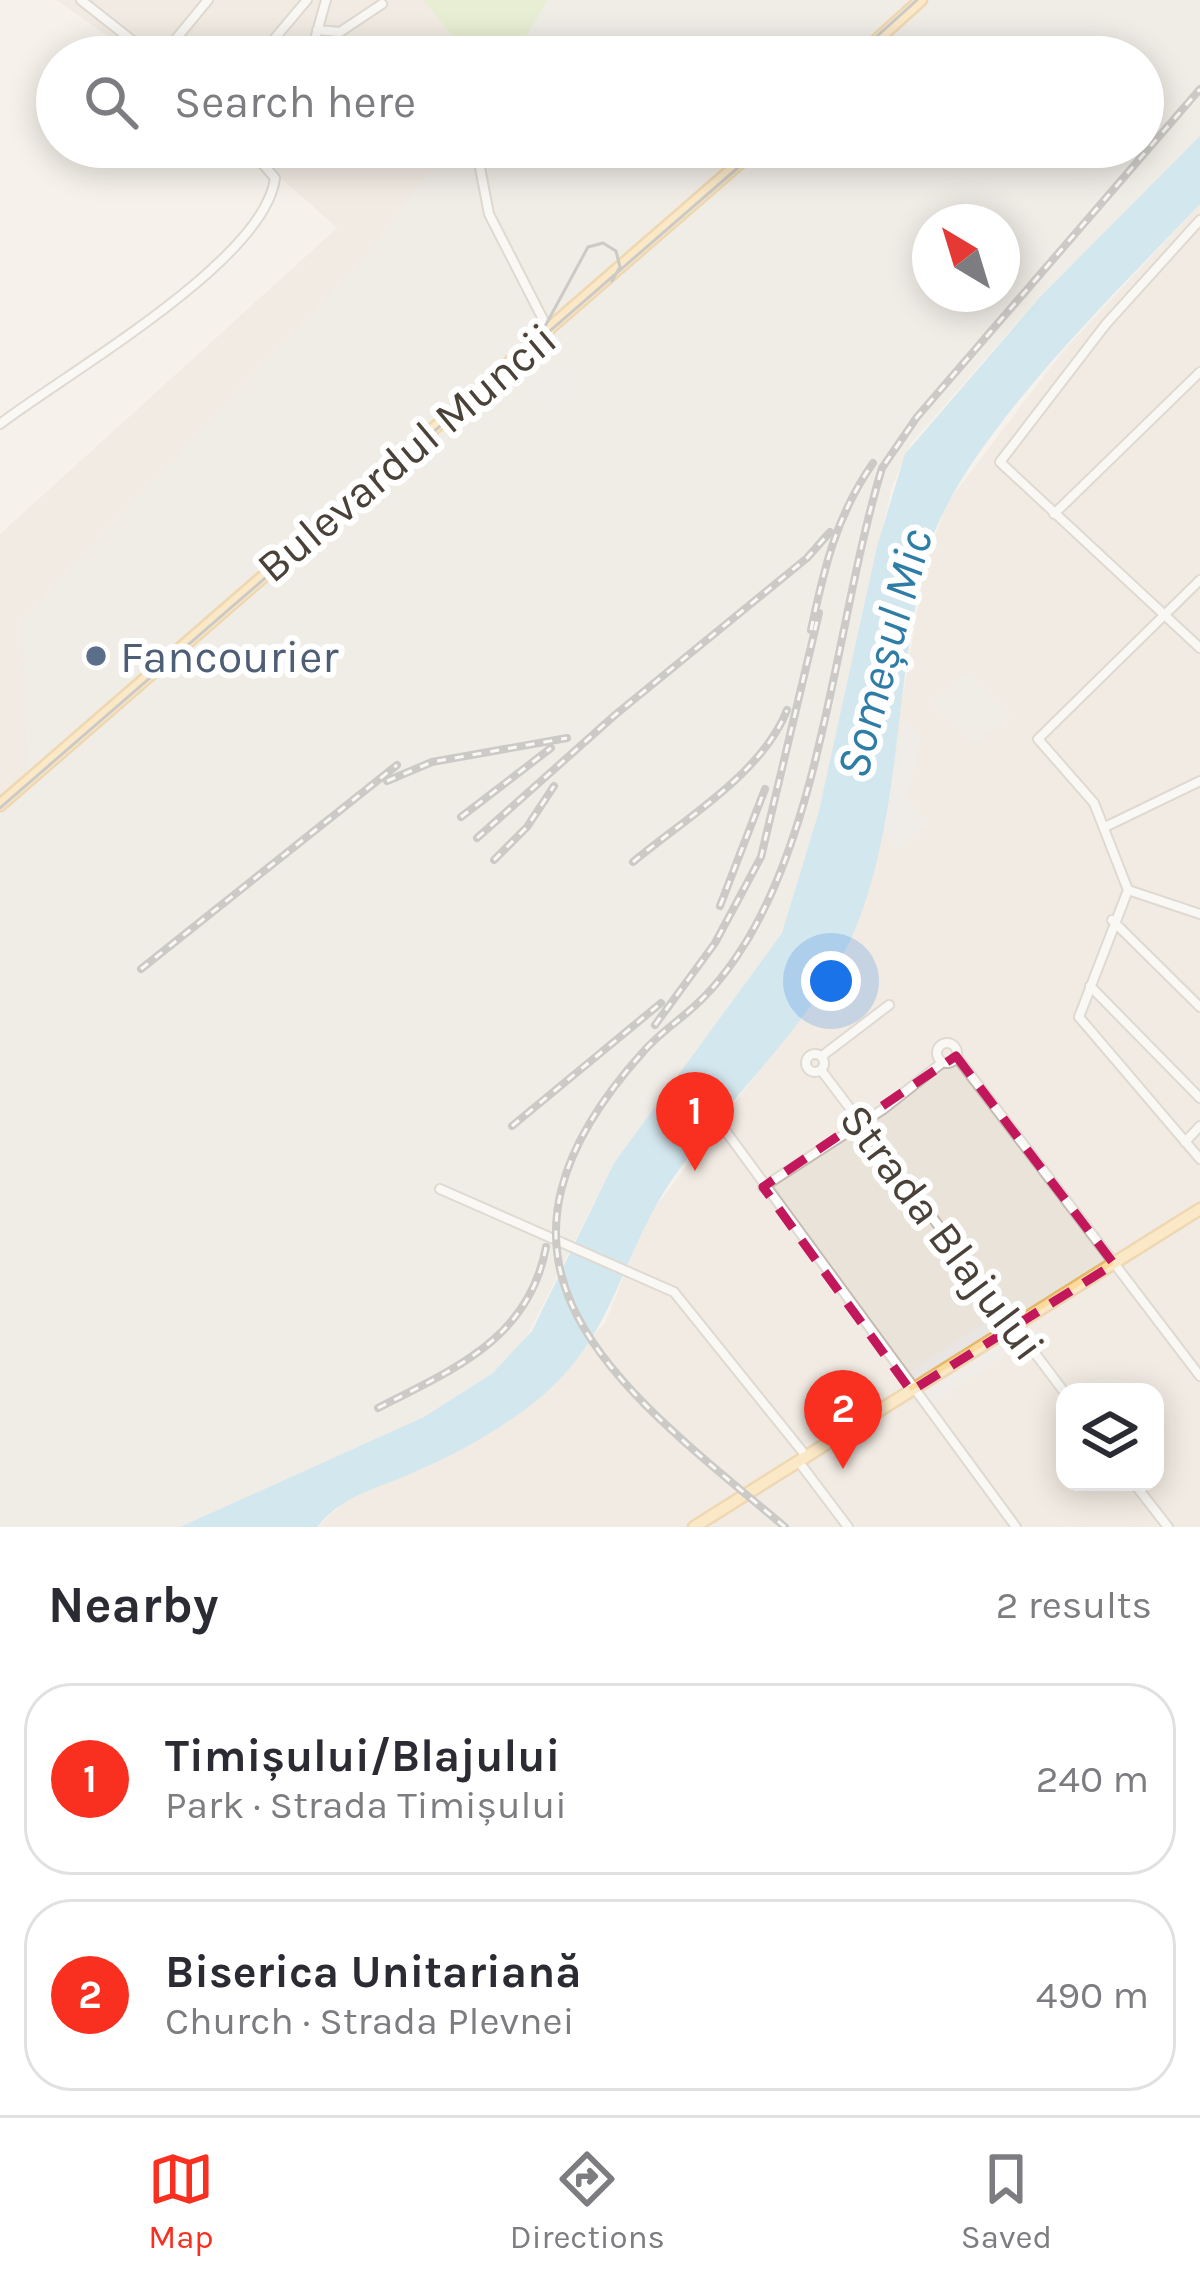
<!DOCTYPE html>
<meta charset="utf-8">
<style>
:root{--surface:#fff;--page:#f7f7f7;--text:#2b2b33;--muted:#7c7c81;--line:#e1e1e2;--accent:#f92f1f}
body{margin:0;font-family:Karla,sans-serif;background:var(--page);color:var(--text)}
.controls{position:absolute;right:36px;bottom:36px;display:grid;overflow:hidden;border-radius:24px;box-shadow:0 6px 30px #0003}
.controls button{width:108px;height:108px;display:grid;place-items:center;padding:0;border:0;border-bottom:3px solid var(--line);background:var(--surface);color:var(--text);font:60px sans-serif}
.compass{position:absolute;left:912px;top:204px;width:108px;height:108px;border-radius:50%;background:var(--surface);box-shadow:0 6px 30px #0003;rotate:322deg}
.you{position:absolute;left:831px;top:981px;width:42px;height:42px;margin:-30px;border:9px solid #fff;border-radius:50%;background:#1a73e8;box-shadow:0 0 0 18px #1a73e833}
.badge{display:grid;place-items:center;width:78px;height:78px;border-radius:50%;background:var(--accent);color:#fff;font-size:39px;font-weight:700}
.pin{position:absolute;translate:-50% -99px;filter:drop-shadow(0 3px 6px #0008)}
.pin::after{content:'';position:absolute;top:63px;width:42px;height:36px;background:inherit;clip-path:polygon(0 0,100% 0,50% 100%)}
.list{margin:0;padding:0;list-style:none}
h2{display:flex;justify-content:space-between;align-items:center;height:156px;margin:0;padding:0 48px;font-size:51px}
h2 small{font-size:39px;font-weight:400;color:var(--muted)}
.list li{display:grid;grid-template-columns:78px 1fr auto;gap:36px;align-items:center;box-sizing:border-box;height:192px;margin:0 24px 24px;padding:0 24px;border:3px solid var(--line);border-radius:48px}
.list b{display:block;font-size:45px;white-space:nowrap}
.list p{margin:0;font-size:39px;white-space:nowrap;color:var(--muted)}
.list em{font-size:39px;font-style:normal;color:var(--muted)}
.icon{flex:none;width:66px;height:66px;fill:none;stroke:currentColor;stroke-width:2;stroke-linecap:round;stroke-linejoin:round}
.map{position:relative;flex:none;width:1200px;height:1527px;overflow:hidden}
.search{position:absolute;background:var(--surface);box-shadow:0 6px 30px #0003;left:36px;right:36px;top:36px;height:132px;display:flex;align-items:center;gap:30px;box-sizing:border-box;padding:0 42px;border-radius:66px;color:var(--muted);font-size:45px}
.sheet{height:588px;background:var(--surface)}
nav{display:flex;justify-content:space-around;align-items:center;box-sizing:border-box;height:168px;border-top:3px solid var(--line);background:var(--surface);font-size:33px;color:var(--muted)}
nav a{display:grid;justify-items:center;gap:6px}
nav .on{color:var(--accent)}
.map>svg:first-child{display:block}
</style>
<div class="map">
<svg width="1200" height="1527" viewBox="0 0 1200 1527">
<rect width="100%" height="100%" fill="#f6f2eb"/>
<!-- residential -->
<path fill="#eae3da" fill-rule="evenodd" d="M56 0H423L469 57H138Z
M246 147H449L367 255 23 619 28 790 0 813V534L337 228Z
M1200 204V1527H317L351 1496 441 1459 523 1411 605 1323 647 1218 819 992 849 942 880 829 926 560 947 503 1063 351ZM1065 1392H1155V1482H1065Z"/>
<!-- industrial -->
<path fill="#e8e4e0" fill-rule="evenodd" d="M548 0H1200V136L1041 296 911 443 892 486 819 811 782 933 614 1163 523 1344 493 1373 424 1417 180 1527H0V813L28 789 23 619 367 255 449 147H1143V57H514ZM930 222H1002V294H930Z
M967 672 1011 717 974 744 931 703Z"/>
<!-- green -->
<path fill="#d5e9b5" d="M423 0H548L514 57H469Z"/>
<!-- parking -->
<path fill="#e8e5e3" d="M555 365 572 386 547 406 531 386Z
M903 721 921 737 907 798 929 823 898 849 883 828Z
M1003 1311 1025 1341 925 1409 901 1377Z"/>
<!-- water -->
<path fill="#a9d9f1" d="M1200 136V204C1120 289 959 442 928 551 891 681 905 848 837 966 791 1044 721 1107 671 1181 619 1259 616 1332 542 1396 503 1429 456 1454 410 1474 374 1490 343 1495 317 1527H180L424 1417 493 1373 532 1331 614 1163 782 933 819 811 877 547 905 454 1041 296Z"/>
<g fill="none" stroke-linecap="round" stroke-linejoin="round">
<defs>
<path id="minor" d="M81 0 153 57
M317 30 340 32 382 4
M161 57 208 0
M259 57 307 0
M310 57 326 0
M303 147 317 153 338 147
M476 147 489 214 549 331
M1200 220 1106 324 1000 462 1200 648
M0 424C65 374 265 261 275 178L248 147
M1054 514 1200 372
M1105 827 1200 781
M1128 890 1094 803 1038 739 1200 580
M1128 890 1079 1017 1200 1159
M1128 890 1200 914
M1112 920 1200 1007
M1090 986 1200 1098
M937 1053a10 10 0 1 1 20 0a10 10 0 1 1-20 0Z
M806 1063a9 9 0 1 1 18 0a9 9 0 1 1-18 0Z
M822 1056 889 1005
M956 1056 1200 1376
M821 1070 1065 1393
M722 1126 1016 1527
M1185 1142 1200 1126
M763 1187 882 1110 943 1062
M440 1189 674 1292 806 1456
M799 1462 848 1527
M1133 1482 1168 1527"/>
<path id="major" d="M858 57 921 0
M0 805 758 147
M694 1527 1200 1209"/>
</defs>
<!-- minor casing -->
<use href="#minor" stroke="#c4bcb1" stroke-width="12"/>
<!-- major casing -->
<use href="#major" stroke="#e4b76b" stroke-width="15"/>
<!-- minor -->
<use href="#minor" stroke="#fff" stroke-width="8"/>
<!-- major -->
<use href="#major" stroke="#fedb9c" stroke-width="10"/>
<!-- tram -->
<path stroke="#9a9a9a" stroke-width="3" d="M854 57 917 0
M543 330 588 247 603 243 616 251 620 267 612 281
M0 808 762 147"/>
<defs>
<path id="rail" d="M811 630C824 569 836 516 873 463
M387 781 432 762 567 738
M461 817 551 748
M477 838 615 715 807 558 830 532
M494 860 527 827 554 786
M633 862C684 819 762 774 787 710
M720 906 765 789
M141 969 397 765
M655 1025 715 943 761 857 819 613
M512 1126 661 1003
M378 1408C454 1369 529 1339 546 1247
M785 1527C616 1385 449 1268 643 1052 661 1031 685 1017 704 997 726 975 747 943 761 915 826 788 840 607 882 468L917 417 1200 89"/>
</defs>
<!-- rail casing -->
<use href="#rail" stroke="#9a9a9a" stroke-width="8"/>
<!-- rail -->
<use href="#rail" stroke="#fff" stroke-width="3" stroke-dasharray="9" stroke-linecap="butt"/>
</g>
<!-- marked area -->
<path d="M0 0H1200V1527H0ZM956 1056 1114 1264 911 1391 763 1187Z" fill="#f6f2eb" fill-opacity=".55" fill-rule="evenodd"/>
<path fill="none" stroke="#c2185b" stroke-width="9" stroke-dasharray="24 15" stroke-linejoin="round" d="M956 1056 1114 1264 911 1391 763 1187Z"/>
<!-- markers -->
<circle fill="#5c6f8a" stroke="#fff" stroke-width="4.5" cx="96" cy="656" r="12"/>
<g text-anchor="middle" stroke-width="12" stroke-linejoin="round" paint-order="stroke">
<!-- street labels -->
<g font-size="45" fill="#4a4239" stroke="#fff">
<text transform="translate(406 452) rotate(-40)" y="16">Bulevardul Muncii</text>
<text transform="translate(943 1232) rotate(53)" y="16">Strada Blajului</text>
</g>
<!-- service labels -->
<g font-size="45" fill="#4e5e75" stroke="#fff" text-anchor="start">
<text x="120" y="672">Fancourier</text>
</g>
<!-- water labels -->
<g font-size="48" font-style="italic" fill="#2e7da7" stroke="#fff">
<text transform="translate(883 653) rotate(-75)" y="17">Someșul Mic</text>
</g>
</g>
</svg>
<div class="controls">
<button><svg class="icon" aria-label="layers" viewBox="0 0 24 24"><path d="M12 4l9 5-9 5-9-5zM3 14l9 5 9-5"/></svg></button>
</div>
<svg class="compass" viewBox="-18 -18 36 36"><path d="M0-13l5 13h-10z" fill="#e53935"/><path d="M0 13l5-13h-10z" fill="#7c7c81"/></svg>
<div class="you"></div>
<div class="pin badge" style="left:695px;top:1171px">1</div>
<div class="pin badge" style="left:843px;top:1469px">2</div>
<div class="search"><svg class="icon" aria-label="search" viewBox="0 0 24 24"><circle cx="10" cy="10" r="6"/><path d="M15 15l6 6"/></svg>Search here</div>
</div>
<section class="sheet">
<h2>Nearby<small>2 results</small></h2>
<ul class="list">
<li><span class="badge">1</span><div><b>Timișului/Blajului</b><p>Park · Strada Timișului</p></div><em>240 m</em></li>
<li><span class="badge">2</span><div><b>Biserica Unitariană</b><p>Church · Strada Plevnei</p></div><em>490 m</em></li>
</ul>
</section>
<nav>
<a class="on"><svg class="icon" aria-label="map" viewBox="0 0 24 24"><path d="M3 6l6-2 6 2 6-2v14l-6 2-6-2-6 2zM9 4v14M15 6v14"/></svg>Map</a>
<a><svg class="icon" aria-label="directions" viewBox="0 0 24 24"><path d="M12 3l9 9-9 9-9-9zM9 14v-3h6M13 9l2 2-2 2"/></svg>Directions</a>
<a><svg class="icon" aria-label="saved" viewBox="0 0 24 24"><path d="M7 4h10v16l-5-4-5 4z"/></svg>Saved</a>
</nav>
